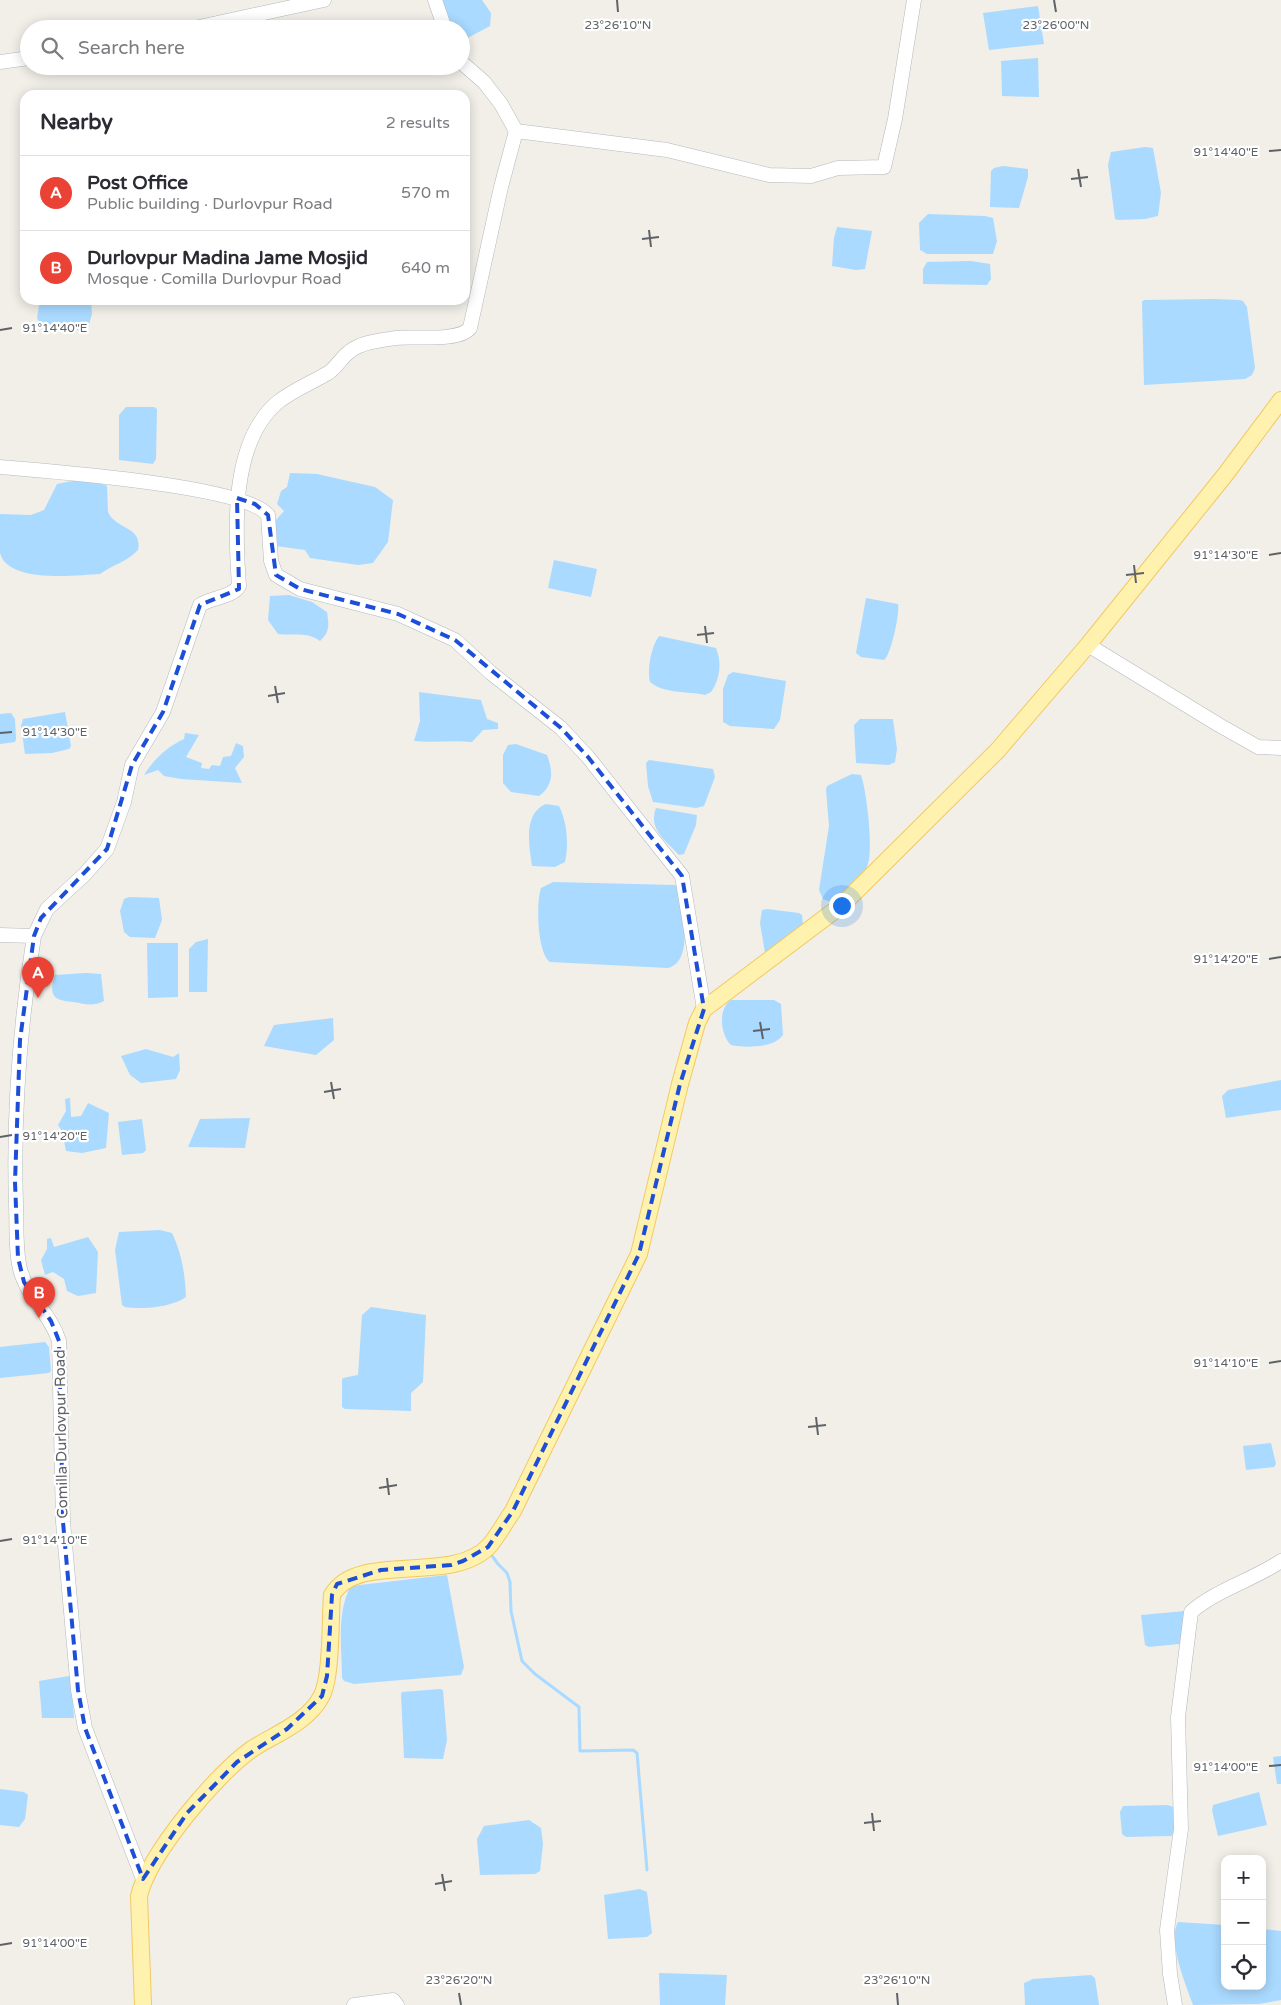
<!DOCTYPE html>
<meta charset="utf-8">
<style>
:root{--surface:#fff;--page:#f2f2f3;--text:#2b2b33;--muted:#7c7c81;--line:#e1e1e2;--accent:#ea4335}
body{margin:0;font-family:"Varela Round",sans-serif;background:var(--page);color:var(--text)}
.controls{position:absolute;right:15px;bottom:15px;display:grid;overflow:hidden;border-radius:10px;box-shadow:0 2px 12px #0003}
.controls button{width:45px;height:45px;display:grid;place-items:center;padding:0;border:0;border-bottom:1px solid var(--line);background:var(--surface);color:var(--text);font:25px sans-serif}
.you{position:absolute;left:841px;top:905px;width:18px;height:18px;margin:-12px;border:4px solid #fff;border-radius:50%;background:#1a73e8;box-shadow:0 0 0 8px #1a73e833}
.badge{display:grid;place-items:center;width:32px;height:32px;border-radius:50%;background:var(--accent);color:#fff;font-size:16px;font-weight:700}
.pin{position:absolute;translate:-50% -41px;filter:drop-shadow(0 1px 2px #0008)}
.pin::after{content:'';position:absolute;top:26px;width:18px;height:15px;background:inherit;clip-path:polygon(0 0,100% 0,50% 100%)}
.list{margin:0;padding:0;list-style:none}
h2{display:flex;justify-content:space-between;align-items:center;height:65px;margin:0;padding:0 20px;font-size:21px}
h2 small{font-size:16px;font-weight:400;color:var(--muted)}
.list li{display:grid;grid-template-columns:32px 1fr auto;gap:15px;align-items:center;box-sizing:border-box;height:75px;padding:0 20px;border-top:1px solid var(--line)}
.list b{display:block;font-size:19px;white-space:nowrap}
.list p{margin:0;font-size:16px;white-space:nowrap;color:var(--muted)}
.list em{font-size:16px;font-style:normal;color:var(--muted)}
.icon{flex:none;width:28px;height:28px;fill:none;stroke:currentColor;stroke-width:2;stroke-linecap:round;stroke-linejoin:round}
.map{position:relative;flex:none;width:1281px;height:2005px;overflow:hidden}
.search{position:absolute;background:var(--surface);box-shadow:0 2px 12px #0003;left:20px;top:20px;width:450px;height:55px;display:flex;align-items:center;gap:12px;box-sizing:border-box;padding:0 18px;border-radius:28px;color:var(--muted);font-size:19px}
.panel{position:absolute;background:var(--surface);box-shadow:0 2px 12px #0003;left:20px;top:90px;width:450px;height:215px;border-radius:15px}
.map>svg:first-child{display:block}
</style>
<div class="map">
<svg width="1281" height="2005" viewBox="0 0 1281 2005">
<rect width="100%" height="100%" fill="#f1efe8"/>
<!-- water -->
<path fill="#aadaff" d="M440 0H482L491 13 490 26 462 41 461 29H453L448 21Z
M1038 6 1044 44 989 50 983 13Z
M1038 58 1039 97 1002 96 1001 61Z
M1145 147 1153 148 1161 193 1158 216 1145 219 1118 220 1115 219 1108 165 1111 152Z
M1003 166 1028 169V177L1019 208 990 207 991 171 994 168Z
M928 214 985 216 993 218 997 241 993 254H927L920 250 919 223Z
M837 227 872 231 865 269 856 270 832 266 834 238Z
M971 261 990 264 991 279 987 285 923 284V269L927 262Z
M1214 299 1240 300 1243 301 1247 307 1255 368 1252 375 1245 379 1144 385 1142 302 1144 300Z
M40 300H91L92 314 88 328 82 331 39 322 37 318Z
M126 407H154L157 409 156 459 153 464 119 460V415Z
M290 473 317 474 375 487 393 500 388 542 373 563 358 565 310 558 305 550 276 546V520L284 511 277 504 281 491 287 487Z
M72 481H94L107 486 108 512C116 530 143 526 138 550 127 562 112 565 100 574 76 575 8 584 0 553 0 542 0 526 0 514L31 515 44 510 57 484Z
M554 560 597 569 591 597 548 588Z
M289 595 312 602 327 612C329 625 330 632 320 641 306 631 294 636 278 634L268 620 270 596Z
M866 598 898 604C900 613 891 655 884 660L861 657 856 653Z
M659 636 716 648C722 662 720 680 711 692L705 695C689 691 663 694 650 682 647 669 651 647 659 636Z
M733 672 786 681 780 720 774 729 730 726 723 722V689L728 675Z
M419 692 481 700 487 719 498 723V729L483 730 472 742C453 740 434 743 414 741L420 721Z
M65 712 71 746 69 749 52 753 25 754 21 726 23 719Z
M11 713 15 719 16 739 15 742 0 744V714Z
M860 719H893L897 749 895 762 889 765 856 763 854 725Z
M185 733 199 735 186 757 202 763 201 768 209 769 212 765 220 766 223 757 231 756 236 743 243 746 244 757 235 768 242 783 181 779 164 776 158 770 144 775C154 759 167 747 184 739Z
M516 744 547 755C553 771 554 785 539 796L511 792 503 783V755L508 745Z
M649 760 713 769 715 777 704 806 696 808 653 802 648 786 646 763Z
M852 774 861 775C867 793 873 846 868 864 864 877 843 898 831 902L823 899 819 890 829 826 826 790 827 786Z
M546 804 559 806C567 821 569 845 565 862L555 867 532 866C529 846 523 813 546 804Z
M656 808 697 815 696 825 684 854 679 855C665 840 648 829 656 808Z
M553 882 675 885 678 887C682 907 695 961 668 968L550 962C537 953 536 902 541 888Z
M129 897 159 898 162 920 155 938 130 937 124 932 120 911 124 899Z
M767 909 799 913 802 915 803 926 765 953 760 923 762 910Z
M208 939 207 992H189V949L196 942Z
M147 943H178V997L148 998Z
M86 973 101 974 104 1001C92 1007 86 1004 73 1002 54 1000 48 997 55 975Z
M731 1000H774L781 1004 783 1035C774 1048 746 1048 731 1045 721 1036 717 1009 731 1000Z
M333 1018 334 1040 316 1055 264 1046 274 1025Z
M146 1049 173 1057 179 1053 180 1070 176 1079 141 1083 130 1075 121 1056Z
M1281 1080V1110L1226 1118 1222 1096 1228 1090Z
M70 1098 71 1117 81 1116 88 1103 109 1113 106 1148 82 1153 66 1151 62 1131 58 1125 66 1111 65 1099Z
M250 1118 245 1148 188 1147 200 1119Z
M142 1119 146 1150 143 1153 122 1155 118 1122Z
M160 1230 172 1233C182 1254 185 1274 186 1297 172 1307 142 1310 125 1307L122 1305 115 1250 119 1232Z
M88 1237 98 1252 96 1293 78 1296 67 1291 64 1279 53 1272 45 1275 41 1260 47 1249V1239L51 1238 54 1247Z
M371 1307 426 1315 423 1382 411 1393V1411L345 1409 342 1407V1380L343 1378 358 1375 362 1315Z
M45 1342 49 1347 51 1371 49 1373 0 1378V1347Z
M1271 1443 1276 1464 1274 1467 1246 1470 1243 1446Z
M447 1575 464 1667 461 1675 354 1684 344 1681 342 1678C342 1649 336 1612 351 1586Z
M1185 1611V1641L1179 1644 1149 1647 1145 1645 1141 1615Z
M69 1676 71 1679 74 1718H42L39 1681Z
M440 1689 443 1690 447 1740 443 1759 404 1758 401 1694 402 1692Z
M1281 1756V1784H1277L1273 1757Z
M0 1789 24 1792 28 1795 25 1819 19 1827 0 1825Z
M1259 1792 1267 1825 1218 1836 1212 1810 1213 1805Z
M1167 1805 1174 1807V1833L1171 1836 1126 1837 1122 1834 1120 1812 1123 1806Z
M529 1820 541 1828 543 1844 540 1871 535 1874 480 1875 477 1839 484 1826Z
M640 1889 647 1892 652 1933 647 1937 608 1939 604 1895Z
M1178 1922 1225 1925V1986H1262V1929L1281 1931V2000L1259 2004 1193 2005C1186 1985 1167 1941 1178 1922Z
M659 1973 727 1975 725 2005H660Z
M1091 1975 1095 1978 1099 2005H1025L1024 1983 1033 1979Z"/>
<g fill="none" stroke-linecap="round" stroke-linejoin="round">
<!-- stream -->
<path stroke="#aadaff" stroke-width="3" d="M490 1553 498 1564 507 1573 510 1582 511 1611 522 1661 535 1674 579 1707 580 1751 633 1750 637 1753 647 1870"/>
<defs>
<path id="minor" d="M435 0 445 29
M190 29 324 0
M0 62 29 58
M516 131 667 150 769 175 811 176 838 168 884 167 895 119 914 0
M0 467C45 471 244 485 268 515L271 561 276 575 300 589 398 614 455 640 491 673 561 728 588 757 682 876 704 1009
M1088 645 1219 725 1258 747 1281 748
M0 935 34 936C20 1025 13 1115 16 1204 17 1226 15 1248 20 1269 27 1297 51 1314 59 1341L63 1522 78 1690 85 1728 143 1879
M34 936 47 909 84 875 107 849 124 802 132 765 163 712 200 605C211 597 232 598 239 586 235 530 230 442 278 402 293 390 311 383 328 373 336 368 341 358 349 352 361 342 382 340 396 338 415 336 459 342 470 328L501 187 516 131 501 104 484 82 461 62
M354 2005 393 2000 397 2005
M1175 2005 1170 1974 1167 1930 1181 1829 1178 1717 1191 1612C1216 1590 1253 1580 1281 1561"/>
<path id="major" d="M143 2005 139 1896C149 1854 216 1774 252 1749 275 1734 307 1723 321 1697 332 1678 330 1619 332 1595 358 1550 452 1586 489 1546 498 1536 505 1522 513 1511L639 1254 680 1084 697 1023 704 1009 842 905 998 750 1088 645 1225 475 1281 400"/>
</defs>
<!-- minor casing -->
<use href="#minor" stroke="#b5b8bc" stroke-width="15"/>
<!-- major casing -->
<use href="#major" stroke="#f2c960" stroke-width="18"/>
<!-- minor -->
<use href="#minor" stroke="#fff" stroke-width="14"/>
<!-- major -->
<use href="#major" stroke="#fff2af" stroke-width="16"/>
</g>
<!-- marked area -->
<path fill="none" stroke="#1d4ed8" stroke-width="4" stroke-dasharray="10 6" stroke-linejoin="round" d="M237 498 255 504 268 515 276 575 300 589 398 614 455 640 561 728 588 757 682 876 704 1009 680 1084 639 1254 513 1511 488 1547 463 1561 451 1565 381 1570 337 1584 332 1595 327 1676 322 1696 287 1729 237 1762 187 1813 143 1879 85 1728 78 1690 63 1522 59 1341 51 1321 24 1282 18 1258 15 1182 20 1040 34 936 41 918 107 849 132 765 163 712 200 605 239 589Z"/>
<!-- ticks -->
<path fill="none" stroke="#5f6368" stroke-width="2" d="M617 0 618 12M1054 0 1056 12M1269 151 1281 150M1078 169 1081 187M1071 179 1088 177M649 230 651 247M642 239 659 237M0 330 12 328M1269 555 1281 553M1134 565 1136 583M1126 575 1144 573M705 626 707 643M697 635 714 633M275 686 278 703M268 696 285 693M0 733 12 732M1269 959 1281 957M760 1022 763 1039M753 1031 770 1029M331 1082 334 1099M324 1092 341 1089M0 1137 12 1135M1269 1363 1281 1361M816 1417 818 1435M808 1427 826 1425M387 1478 389 1495M379 1488 397 1485M0 1541 12 1539M1269 1766 1281 1765M872 1813 874 1831M864 1823 881 1821M442 1874 445 1891M435 1884 452 1881M0 1945 12 1943M459 1993 461 2005M897 1993 898 2005"/>
<g text-anchor="middle" stroke-width="4.5" stroke-linejoin="round" paint-order="stroke">
<!-- street labels -->
<g font-size="15" fill="#5f6368" stroke="#fff">
<text transform="translate(61 1434) rotate(-91)" y="5">Comilla Durlovpur Road</text>
</g>
</g>
<g font-size="12" text-anchor="middle" fill="#5f6368" stroke="#fff" stroke-width="4.5" stroke-linejoin="round" paint-order="stroke">
<text x="618" y="29">23°26'10"N</text>
<text x="1056" y="29">23°26'00"N</text>
<text x="1226" y="156">91°14'40"E</text>
<text x="55" y="332">91°14'40"E</text>
<text x="1226" y="559">91°14'30"E</text>
<text x="55" y="736">91°14'30"E</text>
<text x="1226" y="963">91°14'20"E</text>
<text x="55" y="1140">91°14'20"E</text>
<text x="1226" y="1367">91°14'10"E</text>
<text x="55" y="1544">91°14'10"E</text>
<text x="1226" y="1771">91°14'00"E</text>
<text x="55" y="1947">91°14'00"E</text>
<text x="459" y="1984">23°26'20"N</text>
<text x="897" y="1984">23°26'10"N</text>
</g>
</svg>
<div class="controls">
<button>+</button>
<button>−</button>
<button><svg class="icon" aria-label="locate" viewBox="0 0 24 24"><circle cx="12" cy="12" r="6"/><path d="M12 2v4M12 18v4M2 12h4M18 12h4"/></svg></button>
</div>
<div class="you"></div>
<div class="pin badge" style="left:38px;top:998px">A</div>
<div class="pin badge" style="left:39px;top:1318px">B</div>
<div class="search"><svg class="icon" aria-label="search" viewBox="0 0 24 24"><circle cx="10" cy="10" r="6"/><path d="M15 15l6 6"/></svg>Search here</div>
<section class="panel">
<h2>Nearby<small>2 results</small></h2>
<ul class="list">
<li><span class="badge">A</span><div><b>Post Office</b><p>Public building · Durlovpur Road</p></div><em>570 m</em></li>
<li><span class="badge">B</span><div><b>Durlovpur Madina Jame Mosjid</b><p>Mosque · Comilla Durlovpur Road</p></div><em>640 m</em></li>
</ul>
</section>
</div>
